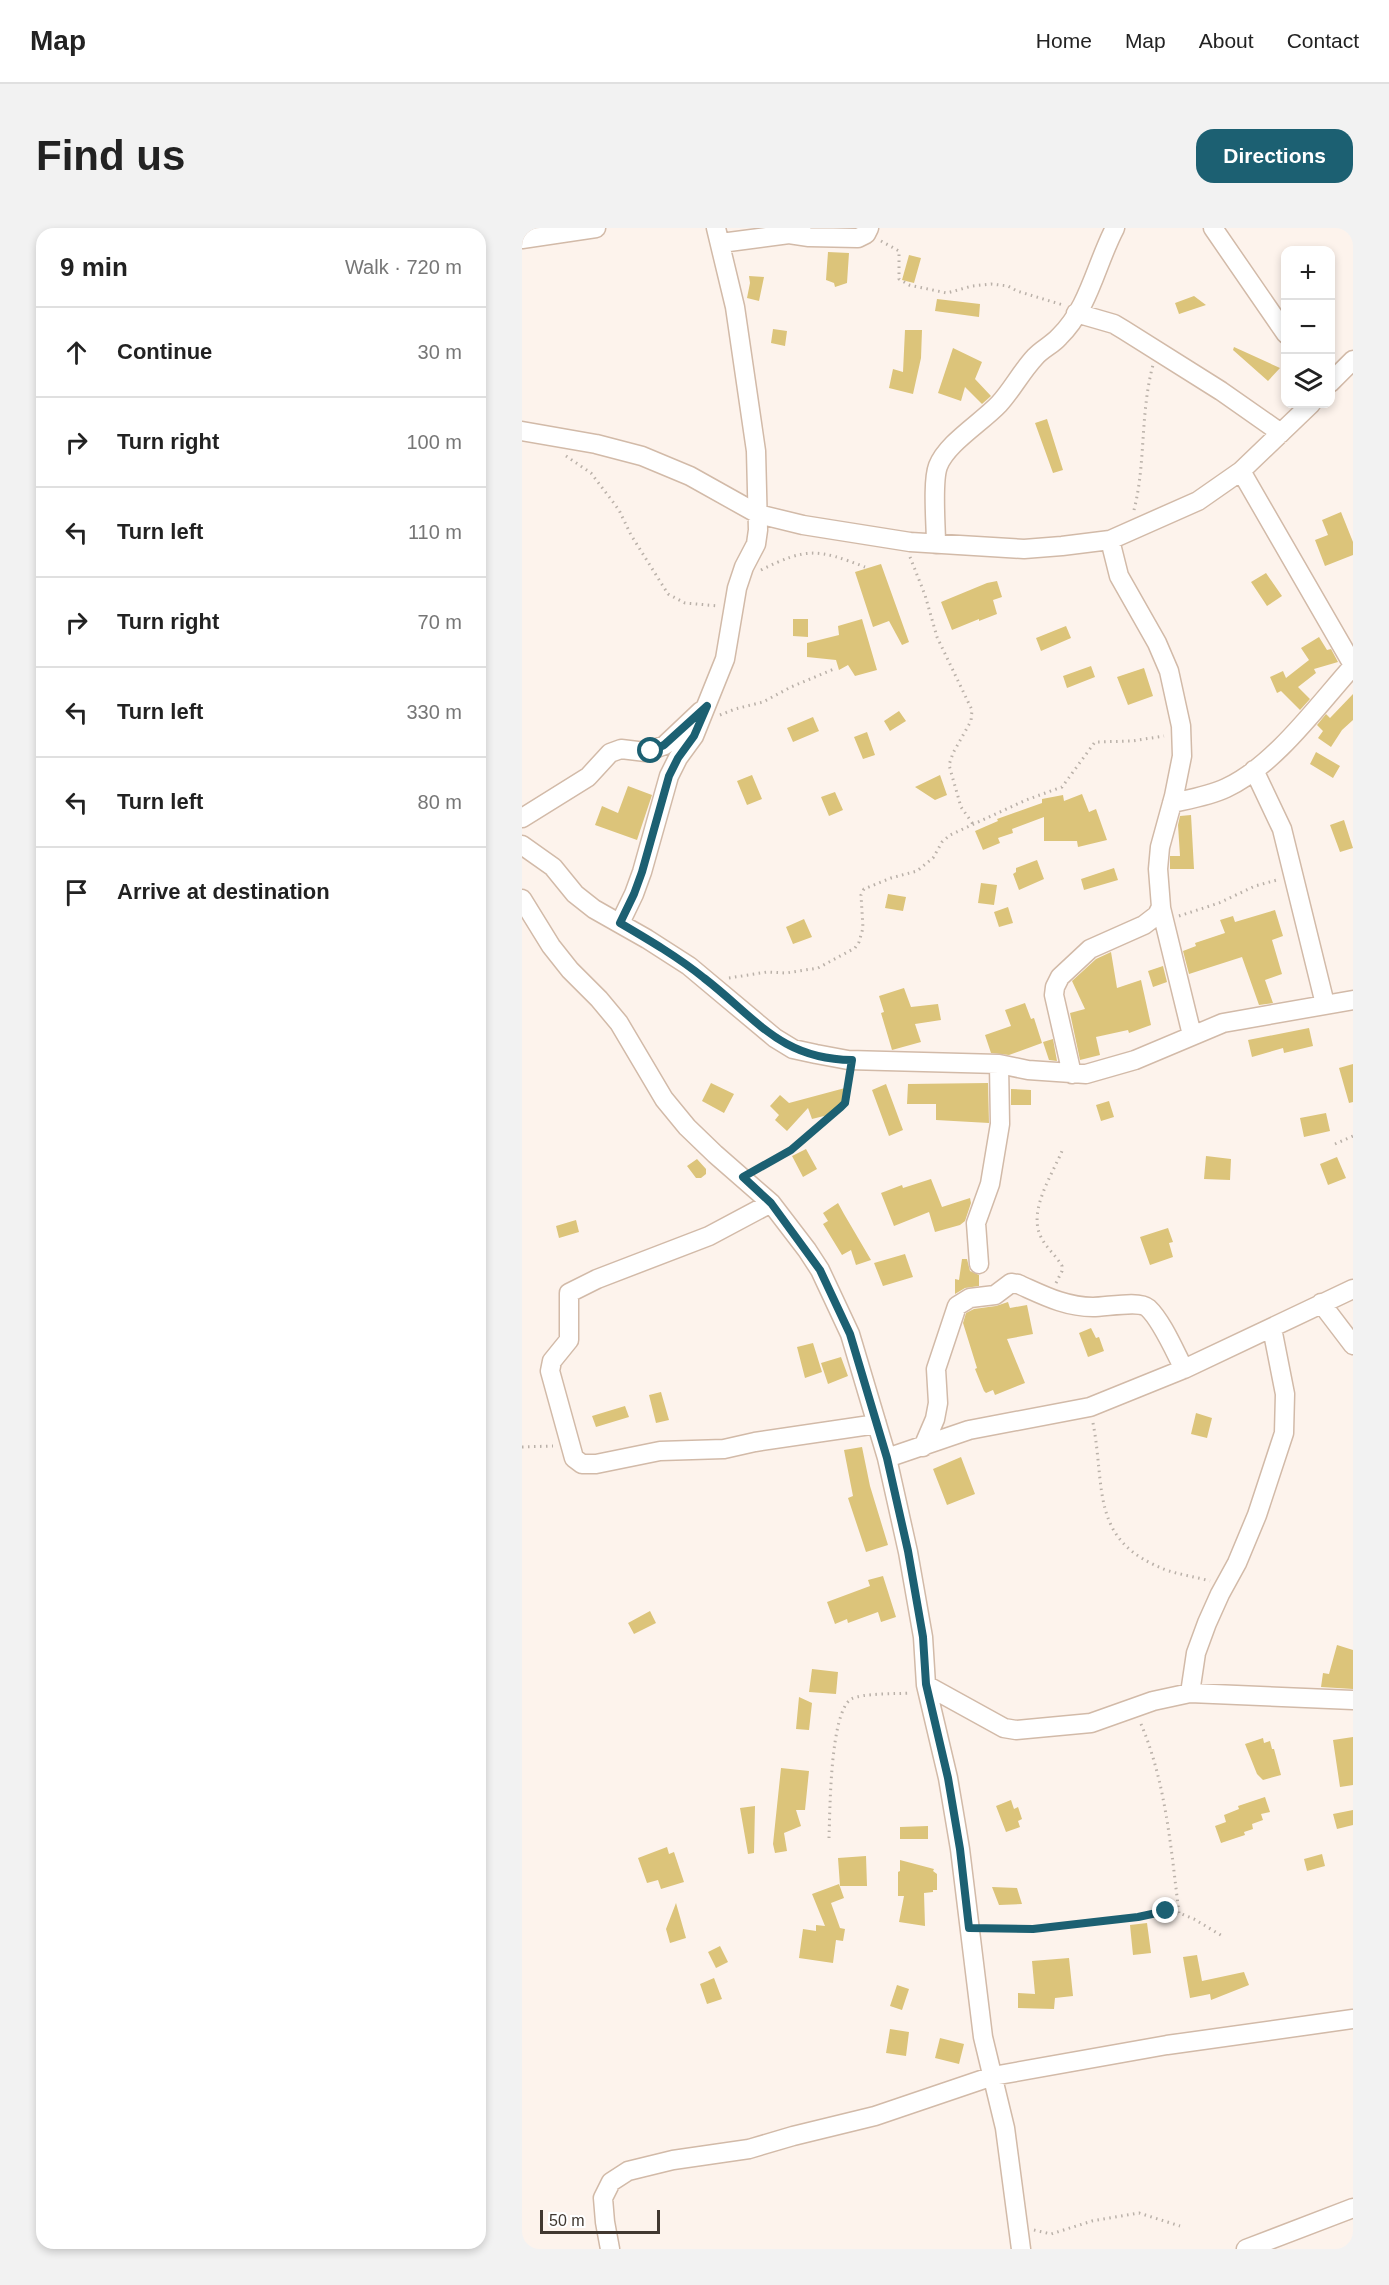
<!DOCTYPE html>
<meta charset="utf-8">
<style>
:root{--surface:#fff;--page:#f2f2f2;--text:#222;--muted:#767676;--line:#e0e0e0;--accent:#1c6072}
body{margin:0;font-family:Arial,sans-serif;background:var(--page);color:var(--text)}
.controls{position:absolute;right:18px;top:18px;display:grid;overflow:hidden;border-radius:12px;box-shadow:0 3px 9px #0003}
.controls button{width:54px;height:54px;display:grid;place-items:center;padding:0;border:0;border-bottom:2px solid var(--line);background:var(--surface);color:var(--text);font:30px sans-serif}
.scale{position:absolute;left:18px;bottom:15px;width:120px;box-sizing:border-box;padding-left:6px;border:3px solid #413830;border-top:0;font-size:16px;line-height:21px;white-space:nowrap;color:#413830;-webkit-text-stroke:4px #fff;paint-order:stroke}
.stop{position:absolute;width:18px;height:18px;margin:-14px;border:4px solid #1c6072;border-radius:50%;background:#fff}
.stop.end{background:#1c6072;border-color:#fff;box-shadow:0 2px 6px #0008}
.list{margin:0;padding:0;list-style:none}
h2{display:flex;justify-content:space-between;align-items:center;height:78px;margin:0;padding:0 24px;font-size:26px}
h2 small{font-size:20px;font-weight:400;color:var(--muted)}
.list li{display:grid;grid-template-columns:39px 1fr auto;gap:18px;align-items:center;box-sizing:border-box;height:90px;padding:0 24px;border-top:2px solid var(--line)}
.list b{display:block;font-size:22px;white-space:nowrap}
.list em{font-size:20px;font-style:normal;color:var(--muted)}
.icon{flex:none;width:33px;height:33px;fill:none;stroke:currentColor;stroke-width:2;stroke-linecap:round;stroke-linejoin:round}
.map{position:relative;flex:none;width:831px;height:2021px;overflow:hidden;border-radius:18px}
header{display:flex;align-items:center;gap:36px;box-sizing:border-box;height:84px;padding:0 30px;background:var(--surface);border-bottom:2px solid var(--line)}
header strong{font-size:28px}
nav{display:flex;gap:33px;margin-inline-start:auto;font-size:21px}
.intro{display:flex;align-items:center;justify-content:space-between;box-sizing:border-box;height:144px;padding:0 36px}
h1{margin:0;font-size:42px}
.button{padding:15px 27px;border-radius:18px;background:var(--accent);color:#fff;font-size:21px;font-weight:700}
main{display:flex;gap:36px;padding:0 36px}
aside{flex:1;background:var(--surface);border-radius:18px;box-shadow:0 3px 9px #0003}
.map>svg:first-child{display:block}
</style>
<header>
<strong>Map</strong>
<nav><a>Home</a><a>Map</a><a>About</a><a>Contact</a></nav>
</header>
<div class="intro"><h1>Find us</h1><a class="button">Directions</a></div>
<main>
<aside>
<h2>9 min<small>Walk · 720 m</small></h2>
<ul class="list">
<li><svg class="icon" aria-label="ahead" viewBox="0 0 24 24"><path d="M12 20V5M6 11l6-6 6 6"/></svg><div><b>Continue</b></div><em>30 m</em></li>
<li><svg class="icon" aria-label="right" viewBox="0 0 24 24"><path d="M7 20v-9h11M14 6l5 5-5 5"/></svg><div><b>Turn right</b></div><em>100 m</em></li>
<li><svg class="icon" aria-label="left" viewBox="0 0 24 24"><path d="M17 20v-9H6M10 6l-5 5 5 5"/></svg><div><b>Turn left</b></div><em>110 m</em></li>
<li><svg class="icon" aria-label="right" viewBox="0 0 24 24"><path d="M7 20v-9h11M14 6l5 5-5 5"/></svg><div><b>Turn right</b></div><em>70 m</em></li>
<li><svg class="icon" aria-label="left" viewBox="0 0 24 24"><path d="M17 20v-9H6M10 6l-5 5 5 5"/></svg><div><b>Turn left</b></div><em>330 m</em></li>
<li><svg class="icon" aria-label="left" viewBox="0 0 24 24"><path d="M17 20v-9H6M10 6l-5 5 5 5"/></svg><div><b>Turn left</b></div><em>80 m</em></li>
<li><svg class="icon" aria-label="arrive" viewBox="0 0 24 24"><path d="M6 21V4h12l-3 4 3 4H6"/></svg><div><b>Arrive at destination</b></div></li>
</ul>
</aside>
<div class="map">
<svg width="831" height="2021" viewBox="0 0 831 2021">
<rect width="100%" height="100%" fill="#fdf3ec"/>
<!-- building -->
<path fill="#dcc47a" d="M306 24 327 25 325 55 313 59 312 55 304 52Z
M387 27 399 30 392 55 380 52Z
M227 48 242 49 237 73 225 70 228 55Z
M672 68 684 77 657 86 653 75Z
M415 71 458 76 457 89 413 83Z
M251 101 265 103 263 118 249 115Z
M383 102H400L399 130 391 166 367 160 371 141 381 144Z
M712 119 758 140 746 153 711 122Z
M431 120 460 134 453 151 469 168 460 176 443 159 439 173 416 165Z
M525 191 541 242 531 245 513 195Z
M819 284 831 314V327L803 338 793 312 806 307 800 292Z
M359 336 387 414 380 417 367 393 351 399 333 344Z
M744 345 760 368 745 378 729 354Z
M475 353 480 369 471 372 475 386 457 393V391L430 402 419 374 465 355Z
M271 391H286V409L271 408Z
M340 391 355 442 333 448 326 437 317 442 314 432 285 429V415L317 407 316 398Z
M544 398 549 410 519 423 514 410Z
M797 409 805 422 809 421 816 434 792 441 794 445 776 459 788 471 778 482 759 463 755 465 748 449 761 443 764 450 787 432 779 420Z
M569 438 573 449 545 460 541 448Z
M622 440 631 468 606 477 595 449Z
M831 466V492L820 502 809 519 796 510 801 503 795 497 804 486 808 490Z
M377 483 384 493 368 503 362 493Z
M291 489 297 503 271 514 265 500Z
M345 504 353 527 341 531 332 509Z
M794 524 818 538 811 550 788 536Z
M230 547 240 571 225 577 215 553Z
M418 547 425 567 413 572 393 559Z
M106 558 130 567 115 612 73 597 80 578 96 585Z
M313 564 321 582 307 588 299 569Z
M560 566 567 584 574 581 585 612 556 619 555 613H522V589L490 601 491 605 476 610 478 615 461 622 453 603 476 593 475 591 520 575V571L541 567 542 573Z
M669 587 672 641H648V628H658L656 597 658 588Z
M822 592 831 620 818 624 808 597Z
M515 632 522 651 497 662 491 646 494 644V640Z
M592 640 596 652 562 662 559 651Z
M459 655 475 657 472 677 456 675Z
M366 666 384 669 381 683 363 680Z
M486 679 491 695 477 699 472 684Z
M753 682 761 708 750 712 760 746 743 752 751 775 737 777 720 729 667 746 661 723 674 718 673 715 703 705 698 692 711 688 713 694Z
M282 691 290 709 271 716 264 699Z
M589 724 595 760 619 752 629 797 607 805 606 802 574 809 578 827 558 832 548 785 563 781 550 753 574 731Z
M641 738 645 754 631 759 626 743Z
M382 760 389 779 416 776 419 792 393 796 399 814 370 822 359 785 362 784 357 768Z
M503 775 509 791 512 790 520 815 487 827 469 825 463 807 489 798 483 782Z
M787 800 791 818 762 825 761 820 730 829 726 812Z
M531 811 535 833 527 832 521 814Z
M831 836V874L827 875 817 840Z
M189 855 212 866 202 885 180 873Z
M466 855 467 895 414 892V876H385L386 856Z
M364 856 381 902 367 908 350 862Z
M323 860 321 875 306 887 290 891 286 880 265 903 253 892 257 887 248 878 258 867 267 875Z
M489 861 509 862V877H489Z
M587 873 592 889 579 893 574 877Z
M804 885 808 903 782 909 778 890Z
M284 921 295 941 281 949 270 928Z
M684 928 709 931 708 952 682 951Z
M815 929 824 950 806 957 798 936Z
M175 931 184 941V946L179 950H174L165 938Z
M409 951 420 979 448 970 449 975 443 993 438 997 413 1004 407 984 372 998 359 965 380 957 381 960Z
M316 975 322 986 349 1032 334 1037 329 1022 320 1027 301 996 306 993 301 985Z
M54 992 57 1004 37 1010 34 998Z
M646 1000 651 1014 647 1015 651 1029 628 1037 618 1009Z
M383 1026 391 1049 361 1058 352 1035Z
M440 1031H445L448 1043 457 1047V1058L443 1060 433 1066V1051L437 1052Z
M486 1074 488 1080 505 1077 511 1106 485 1111 503 1155 473 1167 471 1162 464 1165 462 1163 453 1141 455 1140 441 1095 444 1085 452 1081 474 1078Z
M569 1100 574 1110 577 1109 582 1123 566 1129 557 1105Z
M291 1115 300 1144 283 1150 275 1119Z
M319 1129 326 1148 306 1156 299 1135Z
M139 1164 147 1192 134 1195 127 1167Z
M103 1178 107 1189 74 1199 70 1188Z
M674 1185 690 1190 685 1210 669 1206Z
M340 1219 348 1258 366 1317 344 1324 326 1270 331 1268 322 1222Z
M439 1229 453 1266 425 1277 411 1241Z
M361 1348 374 1389 359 1394 356 1384 326 1395 325 1391 313 1396 305 1374 348 1358 346 1352Z
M128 1383 134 1395 112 1406 106 1395Z
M815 1417 831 1422V1461L799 1459 801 1445 807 1446Z
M290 1441 316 1444 314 1466 287 1464Z
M277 1469 290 1475 287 1502 274 1501Z
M831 1509V1557L818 1559 811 1512Z
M741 1510 742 1515 748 1513 750 1521H752L759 1547 741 1552 735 1546 723 1516Z
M259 1540 287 1543 283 1582H274L279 1598 262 1605 265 1623 253 1625 251 1616Z
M743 1569 748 1584 739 1586 741 1592 730 1596 731 1601 722 1604 723 1607 699 1615 693 1598 704 1594 702 1587 717 1581 716 1578Z
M489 1572 492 1581 496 1579 500 1591 496 1593 498 1599 484 1604 474 1578Z
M233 1578 232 1625 226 1626 218 1580Z
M831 1582V1597L815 1601 811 1586Z
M406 1598V1611H378V1599Z
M145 1619 147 1626 152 1624 162 1654 139 1661 136 1652 125 1655 116 1630Z
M800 1626 803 1638 785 1643 782 1631Z
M344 1628 345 1658H318L316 1630Z
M378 1632 412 1641 411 1643 415 1646V1662H411V1664L402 1665 403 1698 377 1694 382 1668H376V1644L378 1643Z
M317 1656 322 1670 309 1675 318 1700 323 1701 321 1713 314 1712 311 1735 277 1730 281 1701 294 1703V1697L303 1698 290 1666Z
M470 1659 495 1660 500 1676 477 1677Z
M154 1675 164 1710 148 1715 144 1701Z
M625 1695 629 1725 611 1727 608 1697Z
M198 1718 206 1734 194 1740 186 1724Z
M675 1727 680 1753 722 1744 727 1757 689 1772 688 1766 668 1770 661 1729Z
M547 1730 551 1768 533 1770 532 1781 496 1780V1765L513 1766 510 1733Z
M192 1750 200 1771 185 1776 178 1756Z
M375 1757 387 1761 380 1782 368 1778Z
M368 1801 387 1804 384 1828 364 1825Z
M418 1810 442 1816 437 1836 413 1830Z"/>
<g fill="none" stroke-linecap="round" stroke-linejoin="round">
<defs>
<path id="minor" d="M691 0 764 106
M0 11 74 0
M199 15 267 6 287 9 336 10 344 6 347 0
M554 85 592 96 602 102 699 163 759 205
M808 155 831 132
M0 203 74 216 120 228 168 248 236 286 281 297 388 314 502 321 540 318 588 312 676 273 719 243 789 176
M719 243 831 437
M414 316C414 297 410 254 416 238 425 215 459 195 477 176 490 162 499 144 513 129 520 121 530 117 537 109 567 80 574 36 593 0
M732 542 760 601 803 776
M650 575C668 571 687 568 704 560 752 538 796 477 831 438
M0 590 66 549 88 525 99 521 124 524 143 517 179 483
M0 617 31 639 53 666 72 681 125 711 167 738 253 810 271 821 294 826 326 832 477 836 506 842 564 846 613 832 701 795 831 772
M0 671 29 718 48 742 77 771 97 795 142 871 165 899 193 926 249 975 285 1022 298 1042 328 1106 365 1230 386 1324 401 1409 404 1457 426 1550 438 1621 461 1809 483 1900 499 2021
M639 680 670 807
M98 695 112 666 120 644 147 548 156 530 172 508 203 431 215 360 222 339 234 316 236 302 234 223 213 79 194 0
M550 846 532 767 533 759 538 749 568 721 622 697 635 687 639 679 636 641 638 619 652 568 660 528 659 498 647 443 635 415 597 348 588 312
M249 975 187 1008 75 1051 47 1065V1112L30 1133 28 1143 52 1230 60 1236H74L138 1223 202 1221 233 1214 355 1196
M457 1036 454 995 468 956 478 896 477 836
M799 1075 831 1117
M401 1219 413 1191 416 1175 414 1141 435 1078 448 1070 473 1067 489 1055 496 1056C521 1067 543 1079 571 1079 585 1079 617 1072 626 1080 640 1093 653 1124 662 1141
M365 1230 447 1202 568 1179 662 1141 831 1061
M404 1457 482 1500 494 1502 569 1495 631 1473 668 1465 831 1472
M668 1465 674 1425 685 1395 698 1366 715 1335 735 1287 762 1205 763 1166 750 1100
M88 2021 83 1994 81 1970 89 1954 106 1943 151 1932 227 1921 271 1908 353 1888 471 1848 645 1817 831 1791
M724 2021 831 1980"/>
</defs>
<!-- minor casing -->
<use href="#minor" stroke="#d2baa8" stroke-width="21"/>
<!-- path -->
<path stroke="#bab1a9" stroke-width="3" stroke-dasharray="1.5 4.5" stroke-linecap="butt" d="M359 13 377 23V51L387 57 425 65 450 58 469 56 486 58 495 63 541 77
M44 228 69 245 97 282 109 307 146 366 163 375 197 378
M612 282C624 235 618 185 631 137
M388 329 403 367 415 409 450 482 449 493 431 525 427 537 439 579 451 596
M239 342C285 319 296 321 343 339
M198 487 213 481 241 474 269 459 312 441
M657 688 697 675 733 658 755 652
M207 750 245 744 264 745 296 740 333 720 337 714 341 700 339 667 342 661 369 650 395 643 411 630 420 614 428 607 504 572 540 559 573 514 610 513 642 508
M813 916 831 908
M236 941 269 922 319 879 323 875 327 847
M534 1055 540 1043V1038C534 1027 523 1019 518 1007 507 981 530 947 540 923
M571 1195C584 1263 567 1314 647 1343 660 1347 674 1349 688 1353
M0 1219 31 1218
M619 1496C644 1555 649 1621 657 1685
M307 1610C308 1583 308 1485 329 1471 340 1465 375 1466 389 1465
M464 1700 511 1701 616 1689 644 1684 657 1685 672 1691 702 1709
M512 2002 529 2006 570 1993 617 1985 658 1998"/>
<!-- minor -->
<use href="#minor" stroke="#fff" stroke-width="18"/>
</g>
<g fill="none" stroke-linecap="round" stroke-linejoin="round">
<!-- route -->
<path stroke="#1c6072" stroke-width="8" d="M129 523 142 517 185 478 172 508 156 530 147 548 120 644 112 666 98 695C127 712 156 729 182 750 234 790 258 831 330 832L323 875 319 879 269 922 221 949 249 975 298 1042 328 1106 365 1230 386 1323 401 1409 404 1456 426 1550 438 1621 447 1700 511 1701 616 1689 644 1683"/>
</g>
</svg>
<div class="controls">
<button>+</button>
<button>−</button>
<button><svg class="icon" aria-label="layers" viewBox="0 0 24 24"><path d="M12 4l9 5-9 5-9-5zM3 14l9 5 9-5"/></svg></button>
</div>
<div class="scale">50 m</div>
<div class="stop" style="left:129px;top:523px"></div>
<div class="stop end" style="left:644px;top:1683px"></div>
</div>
</main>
